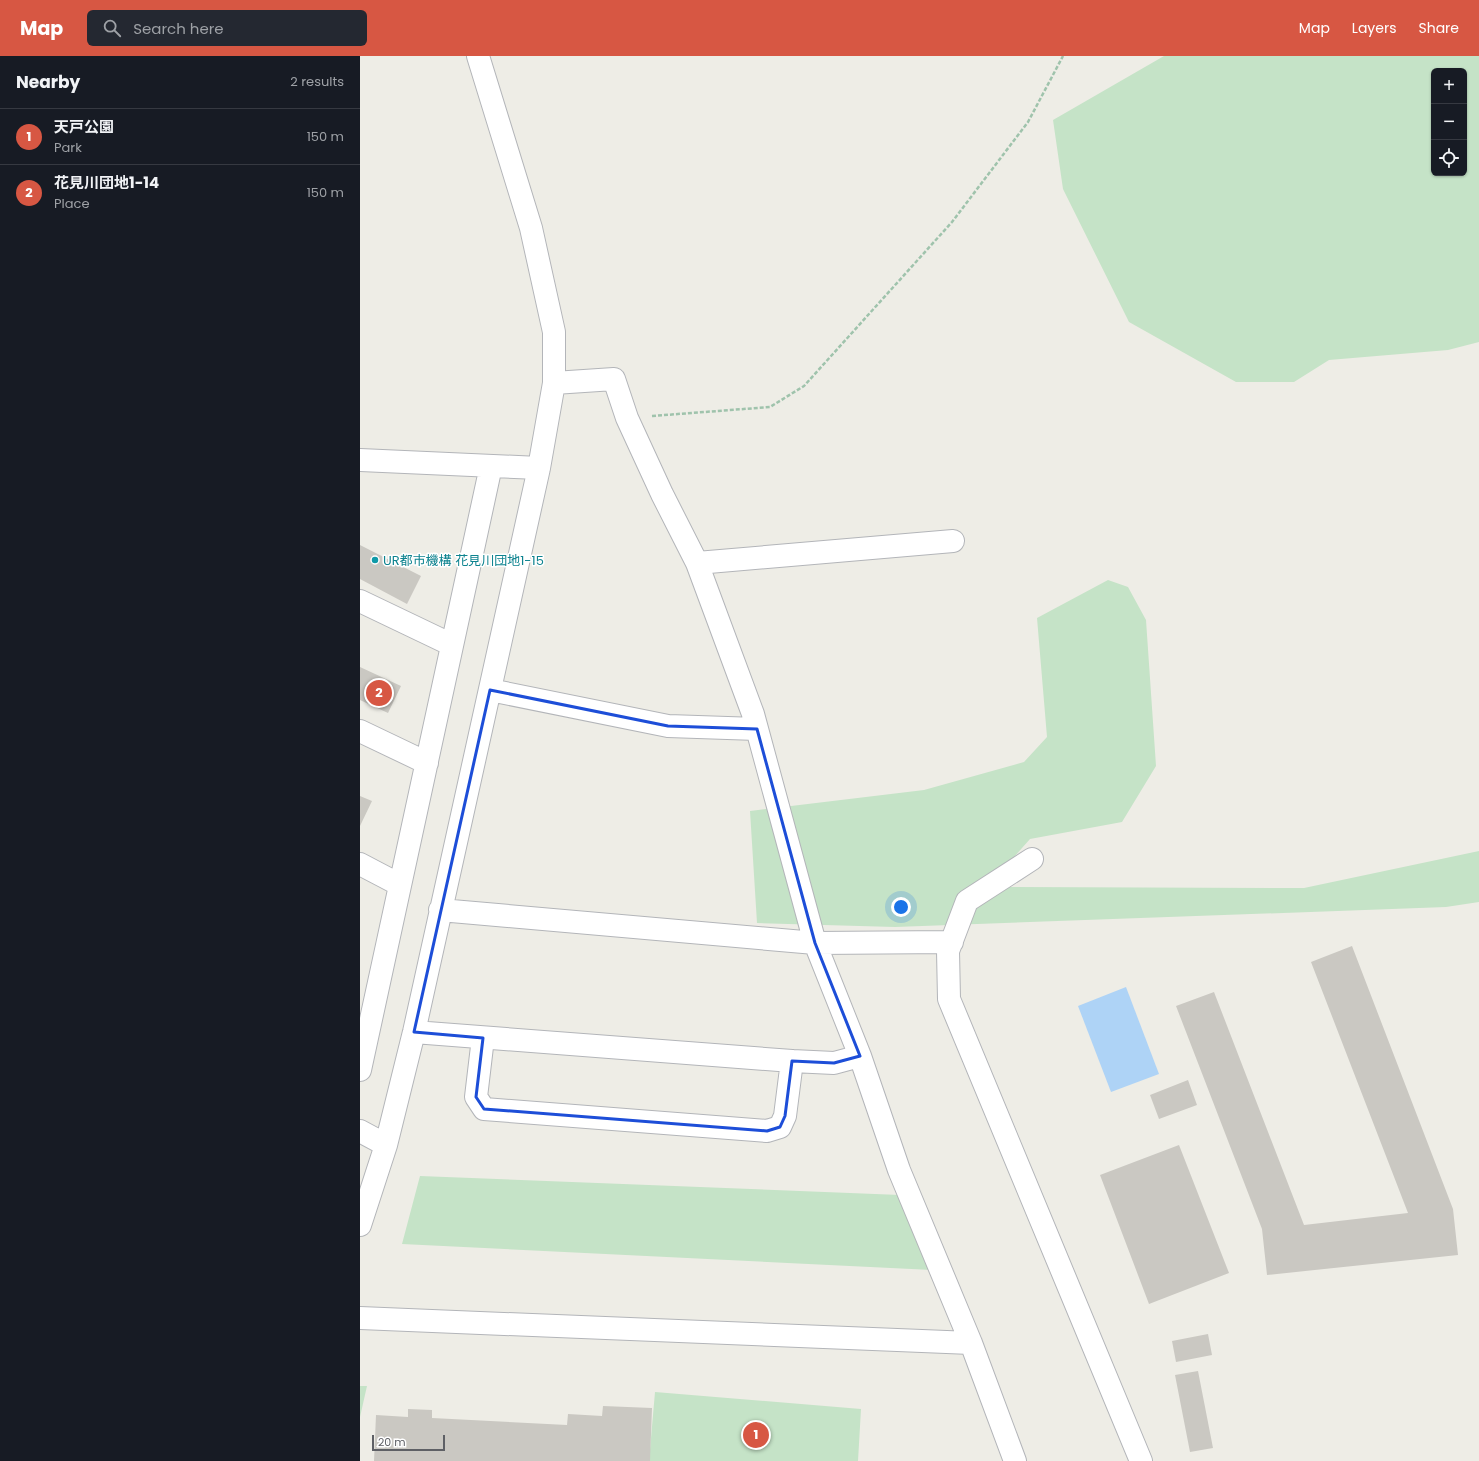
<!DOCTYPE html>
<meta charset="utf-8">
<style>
:root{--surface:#171b24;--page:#242831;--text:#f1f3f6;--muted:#9ea1a6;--line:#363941;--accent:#d75743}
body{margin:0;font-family:Poppins,"Noto Sans JP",sans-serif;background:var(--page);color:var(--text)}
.controls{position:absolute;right:12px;top:12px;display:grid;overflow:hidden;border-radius:6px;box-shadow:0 1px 3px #0004}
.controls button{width:36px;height:36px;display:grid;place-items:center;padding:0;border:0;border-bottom:1px solid var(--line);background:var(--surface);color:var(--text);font:20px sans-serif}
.scale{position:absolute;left:12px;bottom:10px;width:73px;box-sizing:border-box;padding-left:4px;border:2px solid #5e6065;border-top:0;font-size:11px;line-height:14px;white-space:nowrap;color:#5e6065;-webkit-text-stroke:3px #fff;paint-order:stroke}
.you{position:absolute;left:541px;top:851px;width:14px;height:14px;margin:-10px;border:3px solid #fff;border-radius:50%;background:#1a73e8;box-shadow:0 0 0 6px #1a73e833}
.badge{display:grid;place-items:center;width:26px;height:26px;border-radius:50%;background:var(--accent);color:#fff;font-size:13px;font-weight:700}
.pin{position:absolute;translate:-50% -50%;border:2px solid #fff;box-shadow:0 1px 4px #0006}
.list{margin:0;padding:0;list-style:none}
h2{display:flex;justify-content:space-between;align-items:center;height:52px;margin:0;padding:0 16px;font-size:17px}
h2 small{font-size:13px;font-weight:400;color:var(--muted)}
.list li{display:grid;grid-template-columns:26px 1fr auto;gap:12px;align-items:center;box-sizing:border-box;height:56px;padding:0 16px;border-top:1px solid var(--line)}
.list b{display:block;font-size:15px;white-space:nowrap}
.list p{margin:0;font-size:13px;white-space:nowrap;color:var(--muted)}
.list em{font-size:13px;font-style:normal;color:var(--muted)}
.icon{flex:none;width:22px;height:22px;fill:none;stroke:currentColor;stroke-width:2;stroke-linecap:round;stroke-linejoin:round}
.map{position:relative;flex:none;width:1119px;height:1405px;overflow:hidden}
header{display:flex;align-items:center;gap:24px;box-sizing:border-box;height:56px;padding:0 20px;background:var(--accent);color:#fff}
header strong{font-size:19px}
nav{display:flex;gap:22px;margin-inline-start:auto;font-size:14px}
.search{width:280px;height:36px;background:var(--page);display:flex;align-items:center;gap:10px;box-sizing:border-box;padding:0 14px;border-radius:6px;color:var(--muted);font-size:15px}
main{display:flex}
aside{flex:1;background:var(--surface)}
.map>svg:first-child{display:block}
</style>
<header>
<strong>Map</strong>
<div class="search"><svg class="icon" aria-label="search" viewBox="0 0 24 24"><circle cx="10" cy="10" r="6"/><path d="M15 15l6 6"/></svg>Search here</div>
<nav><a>Map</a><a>Layers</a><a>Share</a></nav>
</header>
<main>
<aside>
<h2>Nearby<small>2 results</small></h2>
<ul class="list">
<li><span class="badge">1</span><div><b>天戸公園</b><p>Park</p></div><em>150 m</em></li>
<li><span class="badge">2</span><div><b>花見川団地1-14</b><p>Place</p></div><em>150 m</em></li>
</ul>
</aside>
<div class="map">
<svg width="1119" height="1405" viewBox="0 0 1119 1405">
<rect width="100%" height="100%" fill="#eeede6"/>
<!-- green -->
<path fill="#c5e3c7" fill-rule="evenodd" d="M804 0H1119V286L1088 294 969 304 934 326H876L769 266 703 133 693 64ZM1074 15H1104V117H1074Z
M748 524 768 531 786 564 796 710 762 766 670 783 627 831 944 832 1119 795V846L1086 851 535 871 397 867 390 755 564 734 664 706 687 681 677 562Z
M60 1120 540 1139 572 1214 42 1188Z
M0 1330H7L0 1361Z
M295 1336 501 1353 498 1405H289Z"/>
<!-- water -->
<path fill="#aed3f6" d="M766 931 799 1018 751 1036 718 950Z"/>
<!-- building -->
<path fill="#cac8c2" d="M0 489 61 520 47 548 0 523Z
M0 611 41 630 28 657 0 644Z
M0 740 12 745 0 770Z
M992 890 1093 1153 1098 1199 907 1219 902 1173 816 950 854 936 944 1169 1048 1157 951 906Z
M828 1024 837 1049 799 1063 790 1039Z
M819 1089 869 1217 789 1248 740 1119Z
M848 1278 852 1299 816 1306 812 1285Z
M838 1315 853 1392 830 1396 815 1319Z
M243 1350 292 1352 290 1405H14L16 1359 48 1361V1353L72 1354V1362L207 1369 208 1358 242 1360Z"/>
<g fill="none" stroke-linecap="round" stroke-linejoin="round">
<defs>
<path id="minor" d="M194 327 254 323 267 362 302 438 337 507 393 658 455 887 500 1000 539 1114 611 1287 655 1405
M0 404 179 412
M337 507 593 485
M0 545 92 589
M130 634 308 670 397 673
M0 675 67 707
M672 803 607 845 588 895 589 943 781 1405
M0 808 40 829
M80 854 455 887 592 886
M54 976 432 1005 474 1007 500 1000
M123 982 116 1041 124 1053 407 1075 420 1071 425 1060 432 1005
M0 1014 131 410
M0 1075 26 1089
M0 1169 26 1089 54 976 179 412 194 327V276L171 172 118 0
M0 1262 611 1287"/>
</defs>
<!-- minor casing -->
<use href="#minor" stroke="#b3b5b9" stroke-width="24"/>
<!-- path -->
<path stroke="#9fc3ac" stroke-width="2.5" stroke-dasharray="4 2" stroke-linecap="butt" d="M292 360 410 351 444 330 592 166 668 66 703 0"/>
<!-- minor -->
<use href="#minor" stroke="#fff" stroke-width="22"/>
</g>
<!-- marked area -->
<path fill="none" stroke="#1d4ed8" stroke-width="3" stroke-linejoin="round" d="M130 634 308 670 397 673 455 887 500 1000 474 1007 432 1005 425 1060 420 1071 407 1075 124 1053 116 1041 123 982 54 976Z"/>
<!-- markers -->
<circle fill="#0f9aa8" stroke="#fff" stroke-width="1.5" cx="15" cy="504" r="4"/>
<g text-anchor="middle" stroke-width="3" stroke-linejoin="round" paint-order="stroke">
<!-- culture labels -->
<g font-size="13" fill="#0d838f" stroke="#fff" text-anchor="start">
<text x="23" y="509">UR都市機構 花見川団地1-15</text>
</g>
</g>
</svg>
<div class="controls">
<button>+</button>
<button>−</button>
<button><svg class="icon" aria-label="locate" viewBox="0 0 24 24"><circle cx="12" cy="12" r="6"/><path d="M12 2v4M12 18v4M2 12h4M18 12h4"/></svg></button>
</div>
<div class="scale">20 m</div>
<div class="you"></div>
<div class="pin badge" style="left:396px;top:1379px">1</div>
<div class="pin badge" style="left:19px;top:637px">2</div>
</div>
</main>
